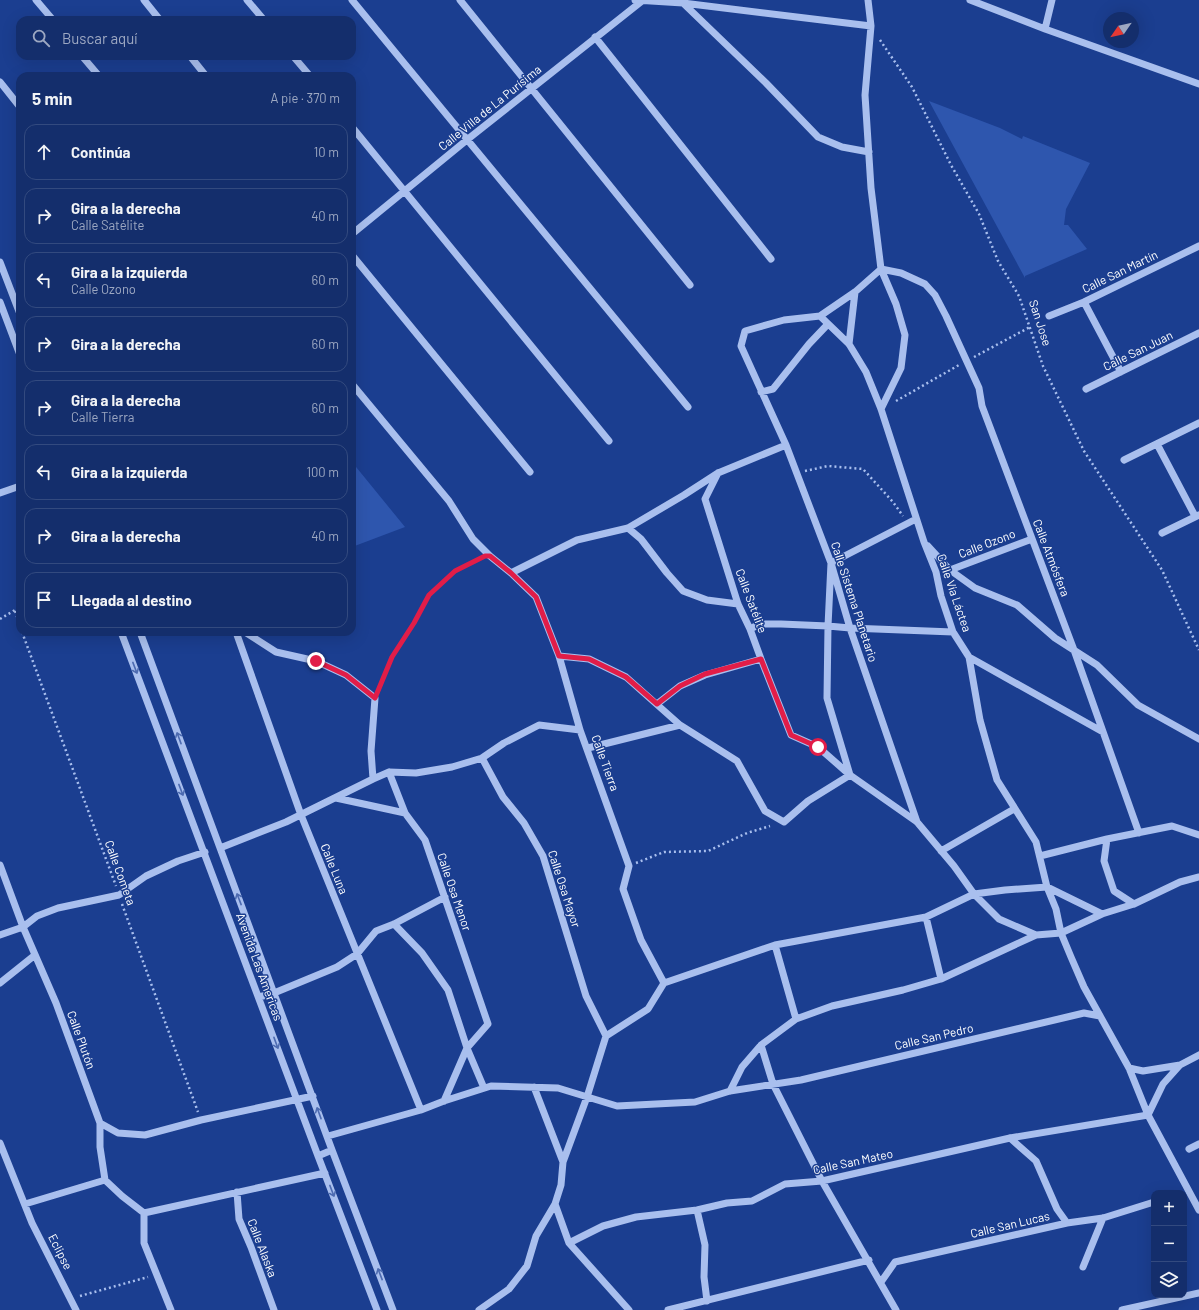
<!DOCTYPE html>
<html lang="es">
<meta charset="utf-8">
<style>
:root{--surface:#142e6c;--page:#1d3672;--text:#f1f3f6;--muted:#9da8c2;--line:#334a7f}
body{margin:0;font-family:Barlow,sans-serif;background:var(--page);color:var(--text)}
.controls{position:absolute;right:12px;bottom:12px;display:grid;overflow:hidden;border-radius:8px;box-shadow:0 4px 16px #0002}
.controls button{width:36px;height:36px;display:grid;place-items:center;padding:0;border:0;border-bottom:1px solid var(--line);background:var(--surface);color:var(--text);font:20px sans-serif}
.compass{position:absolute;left:1103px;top:12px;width:36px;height:36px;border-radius:50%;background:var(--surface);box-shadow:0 4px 16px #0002;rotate:236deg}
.stop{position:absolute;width:12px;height:12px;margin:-9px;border:3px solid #e11d48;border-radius:50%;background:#fff}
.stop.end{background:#e11d48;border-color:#fff;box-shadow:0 1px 4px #0008}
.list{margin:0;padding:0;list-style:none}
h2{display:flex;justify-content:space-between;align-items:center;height:52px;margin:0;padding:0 16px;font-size:17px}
h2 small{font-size:13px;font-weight:400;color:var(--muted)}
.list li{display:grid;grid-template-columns:26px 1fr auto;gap:12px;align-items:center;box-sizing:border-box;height:56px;margin:0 8px 8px;padding:0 8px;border:1px solid var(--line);border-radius:12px}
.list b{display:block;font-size:15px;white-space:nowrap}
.list p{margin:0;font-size:13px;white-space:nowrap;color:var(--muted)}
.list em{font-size:13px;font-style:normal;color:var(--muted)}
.icon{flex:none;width:22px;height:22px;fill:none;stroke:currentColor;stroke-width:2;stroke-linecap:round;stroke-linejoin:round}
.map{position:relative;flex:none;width:1199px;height:1310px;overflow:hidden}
.search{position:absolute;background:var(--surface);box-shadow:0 4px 16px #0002;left:16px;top:16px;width:340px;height:44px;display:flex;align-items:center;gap:10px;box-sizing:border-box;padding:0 14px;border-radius:12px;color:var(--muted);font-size:15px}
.panel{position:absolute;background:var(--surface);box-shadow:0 4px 16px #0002;left:16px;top:72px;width:340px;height:564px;border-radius:12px}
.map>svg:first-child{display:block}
</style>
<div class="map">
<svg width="1199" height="1310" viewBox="0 0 1199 1310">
<rect width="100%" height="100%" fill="#1b3e90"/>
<!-- green -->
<path fill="#2e56ae" d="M929 101 1000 128 1022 139 1023 136 1090 163 1066 209 1064 225H1068L1087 249 1025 276V278Z
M352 462 405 527 352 547Z"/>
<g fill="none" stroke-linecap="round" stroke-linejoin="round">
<!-- path -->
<path stroke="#a9bfee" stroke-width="2.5" stroke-dasharray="2 3" stroke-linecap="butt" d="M880 40 912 87 951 165 979 214 998 261 1019 296 1043 366 1084 451 1162 570 1199 650
M974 357 1030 327
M896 401 959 365
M805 471 828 466 863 469 893 502 903 516
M15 611 20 625
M0 619 20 607
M22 632 116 886
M379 690 392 657 414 623 429 595 455 571 480 558
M636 863 664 852 708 851 747 833 770 826
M122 904 198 1112
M80 1296 148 1277"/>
<!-- minor -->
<path stroke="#a9bfee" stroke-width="7" d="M36 0 53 20
M144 0 160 20
M247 0 264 20
M352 0 688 407
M460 0 690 285
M635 0 683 3 871 26
M868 0 871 26 865 95 871 188 881 269 896 304 905 335 901 368 881 409
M970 0 1045 29 1199 84
M683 3 766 83 818 137 842 147 869 152
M1045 29 1052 0
M595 37 771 259
M82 56 99 76
M190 56 206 76
M293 56 310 76
M0 82 20 107
M352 127 609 441
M352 234 468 139 642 1
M352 255 530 472
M0 262 20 314
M0 302 20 355
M1084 302 1121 372
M820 316 849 344 866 372 881 409 924 542 936 572 941 596 953 632 969 657 980 720 997 780 1036 842 1047 887 1056 909 1061 933 1071 957 1084 987 1129 1068 1148 1115 1199 1210
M1049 316 1084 302 1199 246
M849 344 855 292
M352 384 449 501 473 539 490 556 511 573 536 597 559 656 580 730 629 866 623 889 641 940 664 983 648 1009 606 1036
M1086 389 1199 333
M761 392 773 389 809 344 828 324
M1157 444 1195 516
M1124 460 1199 423
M0 493 20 486
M916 519 831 563 828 626 827 698 850 775 917 822 954 866 974 894 999 919 1036 935
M628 528 641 539 667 573 683 591 707 600 738 604
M1162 533 1199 515
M928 546 950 570 975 588 1017 605 1055 638 1097 665 1138 705 1199 739
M950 570 1032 539
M511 573 577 540 628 528 684 495 718 473 786 445
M750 629 760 624H781L828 626 850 628 953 632
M121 632 318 1156 377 1310
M140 632 332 1150 393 1310
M236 632 301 815 421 1110
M559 656 589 659 626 677 680 725 737 761 765 811 784 822 808 801 850 775 818 747 791 735 761 659 750 629 738 604 705 499 718 473
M969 657 1103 732
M657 704 680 686 705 675 761 659
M588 748 680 725
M482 758 503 797 524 823 543 856 586 996 606 1036
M389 772 405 813 425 840 488 1024 467 1048 444 1101
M373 779 389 772 416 773 452 767 482 758 504 743 539 725 580 730
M336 798 405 813
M917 822 850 628 831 563 786 445 741 346 745 331 784 320 820 316 855 292 881 269 901 273 925 284 935 295 946 316 979 388 982 406 1074 650 1139 833
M1107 839 1104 861 1114 891 1134 904
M220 848 286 822 373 779 371 751 375 698 346 675 316 661 276 652 245 632
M941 851 1014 809
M1040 856 1107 839 1172 826 1199 835
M0 865 23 927 56 1003 100 1123V1147L105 1180 122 1196 144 1213
M926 917 941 979
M394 924 422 953 448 990 467 1048 484 1088
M0 935 23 927 37 916 58 908 119 895 146 876 178 861 205 852
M775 945 796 1019
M0 983 35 955
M664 983 775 945 926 917 974 894 1005 890 1047 887 1102 914
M259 997 274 993 337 967 357 954 376 931 394 924 445 897
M761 1045 773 1084 822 1181 896 1310
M1129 1068 1143 1071 1180 1065
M534 1087 563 1162 561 1185 555 1204 569 1243 629 1310
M730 1091 742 1067 761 1045 796 1019 832 1006 903 990 941 979 1036 935 1061 933 1102 914 1134 904 1180 882 1199 877
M1148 1115 1163 1084 1180 1065 1199 1055
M100 1123 118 1133 145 1135 201 1120 313 1096
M328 1136 421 1110 444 1101 491 1086 558 1088 617 1106 695 1102 730 1091 801 1080 1084 1013 1100 1016
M1010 1138 1036 1161 1057 1209 1067 1223
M0 1143 32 1223 76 1310
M1189 1149 1199 1144
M318 1156 332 1150
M563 1162 587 1097 606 1036
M237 1192 239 1219 251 1247 274 1310
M25 1204 105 1180
M697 1210 705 1245 704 1277 707 1301
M144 1213 325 1173
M144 1213V1243L171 1310
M569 1243 603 1226 636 1217 697 1210 727 1203 752 1201 785 1184 822 1181 1010 1138 1148 1115
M1083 1267 1103 1218
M881 1282 895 1262 1067 1223 1103 1218 1154 1202
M479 1310 509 1289 527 1266 536 1236 555 1204
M668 1310 869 1260
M1122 1310 1199 1293"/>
</g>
<!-- one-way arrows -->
<defs><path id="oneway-shaft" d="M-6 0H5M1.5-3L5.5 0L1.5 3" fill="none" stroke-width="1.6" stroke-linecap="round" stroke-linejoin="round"/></defs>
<g stroke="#4d6bb1">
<use href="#oneway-shaft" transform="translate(135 668) rotate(69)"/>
<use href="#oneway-shaft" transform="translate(179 738) rotate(-110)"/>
<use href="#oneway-shaft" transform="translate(181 790) rotate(69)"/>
<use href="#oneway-shaft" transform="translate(239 899) rotate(-111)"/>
<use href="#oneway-shaft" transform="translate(276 1043) rotate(70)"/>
<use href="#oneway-shaft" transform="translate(319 1113) rotate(-110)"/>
<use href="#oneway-shaft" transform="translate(332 1191) rotate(69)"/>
<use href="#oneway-shaft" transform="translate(380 1274) rotate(-111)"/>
</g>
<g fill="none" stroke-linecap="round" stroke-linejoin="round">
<!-- route -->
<path stroke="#e11d48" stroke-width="5" d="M316 661 346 675 375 698 392 657 414 623 429 595 455 571 485 556H490L511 573 536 597 559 656 589 659 626 677 657 704 680 686 705 674 761 659 791 735 818 747"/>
</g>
<g text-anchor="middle" stroke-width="3" stroke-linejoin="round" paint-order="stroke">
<!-- street labels -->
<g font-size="12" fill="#fff" stroke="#1b3e90">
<text transform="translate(490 108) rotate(-39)" y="4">Calle Villa de La Purísima</text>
<text transform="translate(1120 272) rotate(-26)" y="4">Calle San Martín</text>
<text transform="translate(1040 323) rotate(72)" y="4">San Jose</text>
<text transform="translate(1138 351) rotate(-26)" y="4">Calle San Juan</text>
<text transform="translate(987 544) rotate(-21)" y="4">Calle Ozono</text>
<text transform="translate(1051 558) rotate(69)" y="4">Calle Atmósfera</text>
<text transform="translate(954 593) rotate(71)" y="4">Calle Vía Láctea</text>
<text transform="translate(751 601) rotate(69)" y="4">Calle Satélite</text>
<text transform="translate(854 602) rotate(72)" y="4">Calle Sistema Planetario</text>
<text transform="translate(605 763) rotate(70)" y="4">Calle Tierra</text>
<text transform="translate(334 869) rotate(68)" y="4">Calle Luna</text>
<text transform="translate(120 873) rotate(70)" y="4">Calle Cometa</text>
<text transform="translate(564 889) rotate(72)" y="4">Calle Osa Mayor</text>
<text transform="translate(454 892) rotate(71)" y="4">Calle Osa Menor</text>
<text transform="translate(259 967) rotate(70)" y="4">Avenida Las Americas</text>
<text transform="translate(934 1037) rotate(-13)" y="4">Calle San Pedro</text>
<text transform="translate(81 1040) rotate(70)" y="4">Calle Plutón</text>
<text transform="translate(853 1162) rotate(-12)" y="4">Calle San Mateo</text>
<text transform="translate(1010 1225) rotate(-13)" y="4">Calle San Lucas</text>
<text transform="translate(262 1248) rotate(69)" y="4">Calle Alaska</text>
<text transform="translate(60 1252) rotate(63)" y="4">Eclipse</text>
</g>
</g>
</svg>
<div class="controls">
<button>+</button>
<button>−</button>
<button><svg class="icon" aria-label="layers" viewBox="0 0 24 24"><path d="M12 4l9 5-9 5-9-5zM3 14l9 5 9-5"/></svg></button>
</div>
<svg class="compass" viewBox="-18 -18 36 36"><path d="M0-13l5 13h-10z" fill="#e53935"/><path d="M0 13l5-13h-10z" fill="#9da8c2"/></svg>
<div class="stop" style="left:818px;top:747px"></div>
<div class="stop end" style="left:316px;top:661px"></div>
<div class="search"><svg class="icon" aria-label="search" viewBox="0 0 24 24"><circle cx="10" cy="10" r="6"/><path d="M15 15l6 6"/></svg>Buscar aquí</div>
<section class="panel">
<h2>5 min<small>A pie · 370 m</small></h2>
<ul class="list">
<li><svg class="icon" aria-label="ahead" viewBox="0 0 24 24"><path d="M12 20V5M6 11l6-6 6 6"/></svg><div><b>Continúa</b></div><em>10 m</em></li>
<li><svg class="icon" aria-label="right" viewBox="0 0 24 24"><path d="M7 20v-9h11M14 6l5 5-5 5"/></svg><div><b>Gira a la derecha</b><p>Calle Satélite</p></div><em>40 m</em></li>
<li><svg class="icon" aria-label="left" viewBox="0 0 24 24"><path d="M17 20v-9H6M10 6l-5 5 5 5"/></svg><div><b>Gira a la izquierda</b><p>Calle Ozono</p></div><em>60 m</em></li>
<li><svg class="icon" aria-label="right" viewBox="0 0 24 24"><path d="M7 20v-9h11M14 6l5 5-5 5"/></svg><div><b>Gira a la derecha</b></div><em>60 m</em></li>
<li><svg class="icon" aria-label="right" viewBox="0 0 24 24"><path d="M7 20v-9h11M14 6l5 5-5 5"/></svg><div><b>Gira a la derecha</b><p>Calle Tierra</p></div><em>60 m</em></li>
<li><svg class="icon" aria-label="left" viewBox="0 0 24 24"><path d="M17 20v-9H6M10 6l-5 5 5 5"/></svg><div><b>Gira a la izquierda</b></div><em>100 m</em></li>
<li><svg class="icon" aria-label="right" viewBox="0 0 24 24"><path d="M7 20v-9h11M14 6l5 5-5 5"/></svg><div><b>Gira a la derecha</b></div><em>40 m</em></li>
<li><svg class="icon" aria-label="arrive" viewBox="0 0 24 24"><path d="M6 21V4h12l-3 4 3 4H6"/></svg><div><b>Llegada al destino</b></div></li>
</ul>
</section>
</div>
